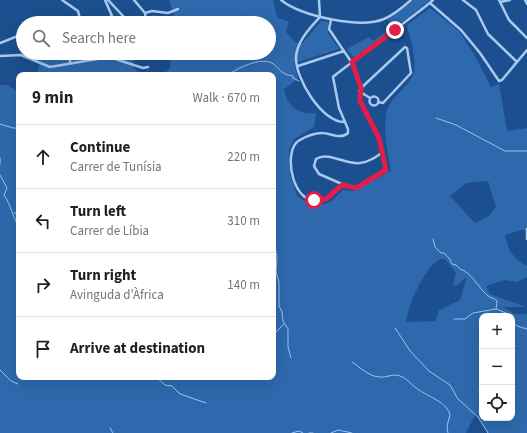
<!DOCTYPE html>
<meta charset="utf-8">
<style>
:root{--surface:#fff;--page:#f6f6f6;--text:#222;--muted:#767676;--line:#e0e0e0}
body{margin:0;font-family:"Source Sans 3",sans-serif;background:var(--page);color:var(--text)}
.controls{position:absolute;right:12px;bottom:12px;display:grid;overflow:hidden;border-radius:8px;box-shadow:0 4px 16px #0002}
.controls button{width:36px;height:36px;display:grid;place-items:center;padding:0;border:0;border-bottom:1px solid var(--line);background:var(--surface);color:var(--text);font:20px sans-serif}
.stop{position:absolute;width:12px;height:12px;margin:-9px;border:3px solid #e11d48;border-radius:50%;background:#fff}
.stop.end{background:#e11d48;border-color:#fff;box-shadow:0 1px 4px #0008}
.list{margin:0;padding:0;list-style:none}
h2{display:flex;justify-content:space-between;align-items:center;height:52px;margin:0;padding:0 16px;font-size:17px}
h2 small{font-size:13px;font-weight:400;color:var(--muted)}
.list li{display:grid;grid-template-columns:26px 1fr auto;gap:12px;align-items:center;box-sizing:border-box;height:64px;padding:0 16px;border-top:1px solid var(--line)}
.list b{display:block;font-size:15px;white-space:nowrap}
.list p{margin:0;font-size:13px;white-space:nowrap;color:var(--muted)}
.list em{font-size:13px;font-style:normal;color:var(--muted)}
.icon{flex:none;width:22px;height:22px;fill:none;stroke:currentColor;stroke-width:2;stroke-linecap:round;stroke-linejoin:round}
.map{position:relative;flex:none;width:527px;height:433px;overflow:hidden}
.search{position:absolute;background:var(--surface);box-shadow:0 4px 16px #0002;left:16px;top:16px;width:260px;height:44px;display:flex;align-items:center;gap:10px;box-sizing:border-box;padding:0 14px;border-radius:22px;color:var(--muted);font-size:15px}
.panel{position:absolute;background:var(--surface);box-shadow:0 4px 16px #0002;left:16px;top:72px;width:260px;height:308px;border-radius:8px}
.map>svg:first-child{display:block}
</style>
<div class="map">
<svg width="527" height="433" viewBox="0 0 527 433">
<rect width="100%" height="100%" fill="#1b4f8f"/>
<!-- green -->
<path fill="#2e69ad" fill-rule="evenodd" d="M169 0H273L277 17 289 22 286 32 296 43H303L321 21 328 22V33L339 49 294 63 298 79 284 89C287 107 299 115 316 113L314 127 294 139 289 149 290 174 297 196 303 200 317 205 325 204 332 201 343 190 353 191 391 171C388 153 383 133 386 115 388 99 405 90 412 77 419 63 410 39 407 25L430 8 459 31 478 61 491 87 499 84 507 131 527 128V231L522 230 505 235C508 250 513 259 527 266V277L517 282 504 280 486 286 490 294 526 307H503L515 314H527V433H488L476 413 466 433H0V85H7L19 92V377H273V75H163L170 68 171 53H269V23H152L150 20 152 15 168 17 174 15ZM488 181 496 207 489 216 475 223 450 196 466 183ZM440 259H445L456 273 453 285 456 286 467 277 460 300 439 310 435 321 406 322C409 304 423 269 440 259ZM482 316H512V418H482Z
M414 0H430L355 59 347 49 369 37 373 41 392 27 388 20Z
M42 53H133L134 68 141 75H37Z"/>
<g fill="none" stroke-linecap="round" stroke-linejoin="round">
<!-- stream -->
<path stroke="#9cc4f0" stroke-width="1" d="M228 75C237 68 261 57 272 63 282 70 280 74 293 76V78L299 81
M436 118 456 125 505 151H527
M0 124 13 128H19
M0 158V164
M0 175 7 188 4 195C11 205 12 216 19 226
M14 213 19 214
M433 239 435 247 441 253H444L449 258 452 264 456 265 460 269C471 272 478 287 487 295 490 298 494 298 497 301L496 309 506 313 507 316
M273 241 277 256 276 272 279 282V306L282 312 283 321 288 329V347L291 358
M454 319H465L473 313 496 309
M512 321 517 326 527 329
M395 328 411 352 429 371 450 385 458 399 478 417 488 433
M273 335 284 324
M352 362C360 367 368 376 379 377 386 378 394 373 400 376 407 378 410 384 415 387 425 396 447 401 450 415L447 426 448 433
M0 370 11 381 18 384
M156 377 165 385 172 386 180 394 206 403
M110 428 113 433
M292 433 299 431 303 433
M309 433H313
M331 433 338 430 352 433"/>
<!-- street -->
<path stroke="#a9c9ee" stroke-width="2.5" d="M62 0 78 11 81 23
M108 0 124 17 127 23
M134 0 145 13 146 23
M281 0C301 16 360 29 384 19 394 15 403 7 411 0
M319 0 320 17C310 28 297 41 296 57 295 78 322 123 345 122
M463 0 476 10 488 34 517 62
M499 0 509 20 527 38
M525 0 527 4
M500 2 510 0
M430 3 461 30 480 53 499 81 502 80 527 50
M145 13 152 11 168 13 178 9
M331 20 329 29 352 63 361 87 359 101 379 138 386 170 356 188 342 185C334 189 330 199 320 201 293 205 284 157 296 143 301 138 314 133 322 133 330 133 341 140 348 133V129L339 108 333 77 334 76C343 69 352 62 362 55L426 6 433 0
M96 23 100 19 108 18 112 16 105 0
M0 43 23 34
M70 53V63
M105 53V57
M0 56 21 55 50 67 109 57 143 68 148 67
M298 66 344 51
M360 89 405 47 407 48 411 73 383 103 378 102
M359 91 370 98
M369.5 101a4.5 4.5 0 1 1 9 0a4.5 4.5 0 1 1-9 0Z
M342 184 319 174 314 166 316 159C329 151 345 165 360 163 369 162 376 157 383 152
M527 229V239"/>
</g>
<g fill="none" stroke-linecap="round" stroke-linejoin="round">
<!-- route -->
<path stroke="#e11d48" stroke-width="5" d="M314 200 326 199 342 185 356 188 386 170 379 138 360 101 361 88 352 62 395 30"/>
</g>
</svg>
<div class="controls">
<button>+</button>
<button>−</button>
<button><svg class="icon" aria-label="locate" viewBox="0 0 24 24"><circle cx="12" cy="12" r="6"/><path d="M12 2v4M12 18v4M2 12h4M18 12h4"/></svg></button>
</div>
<div class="stop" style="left:314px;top:200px"></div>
<div class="stop end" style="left:395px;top:30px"></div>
<div class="search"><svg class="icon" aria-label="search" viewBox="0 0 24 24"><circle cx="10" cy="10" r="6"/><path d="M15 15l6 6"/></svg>Search here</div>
<section class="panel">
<h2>9 min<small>Walk · 670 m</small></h2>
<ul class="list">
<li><svg class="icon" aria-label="ahead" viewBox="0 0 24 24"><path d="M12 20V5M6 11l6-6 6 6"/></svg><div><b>Continue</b><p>Carrer de Tunísia</p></div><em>220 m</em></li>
<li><svg class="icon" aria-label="left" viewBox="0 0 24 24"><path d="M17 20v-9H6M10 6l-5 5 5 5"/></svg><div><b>Turn left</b><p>Carrer de Líbia</p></div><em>310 m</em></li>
<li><svg class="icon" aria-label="right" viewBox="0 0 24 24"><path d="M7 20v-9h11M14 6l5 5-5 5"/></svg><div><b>Turn right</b><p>Avinguda d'Àfrica</p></div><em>140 m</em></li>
<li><svg class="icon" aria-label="arrive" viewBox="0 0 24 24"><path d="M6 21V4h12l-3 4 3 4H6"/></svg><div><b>Arrive at destination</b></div></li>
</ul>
</section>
</div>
